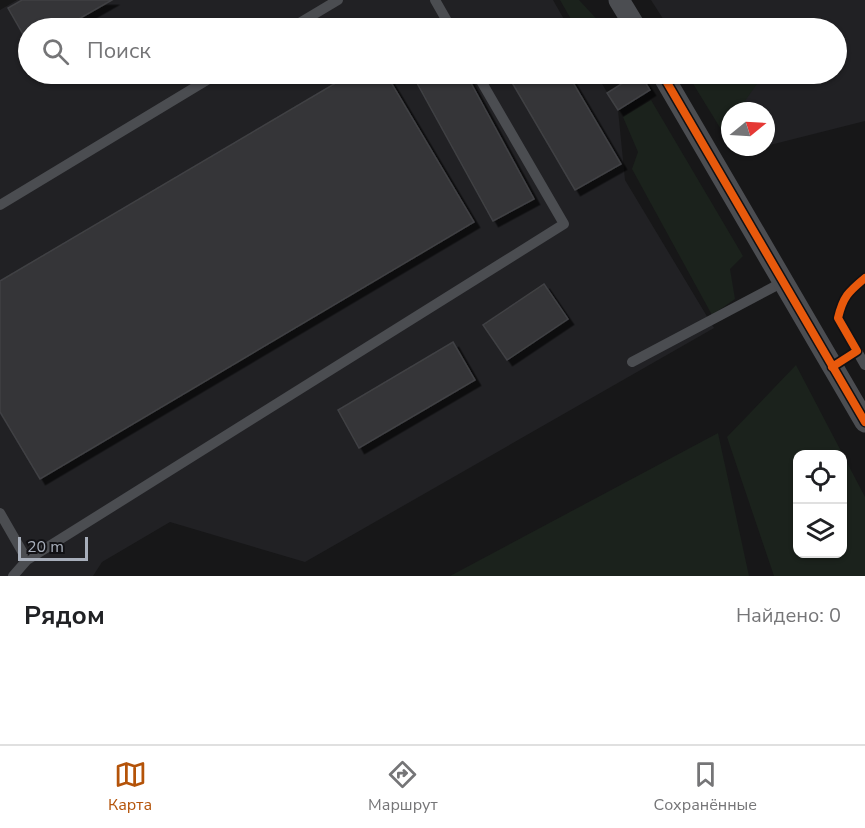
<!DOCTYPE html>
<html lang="ru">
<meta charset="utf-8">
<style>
:root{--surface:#fff;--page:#f6f6f6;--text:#202124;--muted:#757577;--line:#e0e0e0;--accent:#b45309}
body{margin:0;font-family:"Nunito Sans",sans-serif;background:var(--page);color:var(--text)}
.controls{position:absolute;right:18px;bottom:18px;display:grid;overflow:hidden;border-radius:12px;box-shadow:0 2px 4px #0004}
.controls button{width:54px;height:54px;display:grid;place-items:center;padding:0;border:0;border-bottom:2px solid var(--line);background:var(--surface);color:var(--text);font:30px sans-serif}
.compass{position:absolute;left:721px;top:102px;width:54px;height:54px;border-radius:50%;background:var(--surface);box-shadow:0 2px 4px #0004;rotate:72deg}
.scale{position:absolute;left:18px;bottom:15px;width:70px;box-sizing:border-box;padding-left:6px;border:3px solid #a7aeba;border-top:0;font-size:16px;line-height:21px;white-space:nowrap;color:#a7aeba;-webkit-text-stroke:4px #111114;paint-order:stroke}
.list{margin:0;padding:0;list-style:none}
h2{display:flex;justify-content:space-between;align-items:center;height:78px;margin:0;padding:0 24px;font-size:26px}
h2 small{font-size:20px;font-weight:400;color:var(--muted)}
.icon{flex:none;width:33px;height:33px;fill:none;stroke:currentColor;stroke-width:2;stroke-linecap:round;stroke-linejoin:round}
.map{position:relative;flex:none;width:865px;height:576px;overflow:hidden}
.search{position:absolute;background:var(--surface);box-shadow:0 2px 4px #0004;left:18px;right:18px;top:18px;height:66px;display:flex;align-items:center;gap:15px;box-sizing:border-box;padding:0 21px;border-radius:33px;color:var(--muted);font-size:22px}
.sheet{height:168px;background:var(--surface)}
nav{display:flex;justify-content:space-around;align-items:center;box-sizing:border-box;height:84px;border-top:2px solid var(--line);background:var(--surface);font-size:16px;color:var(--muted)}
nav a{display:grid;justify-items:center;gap:3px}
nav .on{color:var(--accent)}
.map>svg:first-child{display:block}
</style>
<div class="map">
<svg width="865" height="576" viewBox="0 0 865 576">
<defs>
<filter id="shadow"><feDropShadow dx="5.5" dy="5.5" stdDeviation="0" flood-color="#0009"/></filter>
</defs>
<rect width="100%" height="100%" fill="#171718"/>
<!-- built -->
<path fill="#212124" d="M17 0H553L569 28H28V74H596L618 110 625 180 714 328 305 562 170 522 102 562 93 576H0V10Z
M651 0H865V121L766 146V111H730L698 74H836V28H669Z"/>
<!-- green -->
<path fill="#1b221c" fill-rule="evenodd" d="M560 0H579L605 28H576Z
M693 74H755L759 81 745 101 752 111H730V144L692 82Z
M651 100 743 256 730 269 735 299 712 315 632 169 638 152 623 117Z
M796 365 865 497V576H774L727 437ZM798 454H842V554H798Z
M718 433 749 576H450Z"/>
<!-- building -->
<path fill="#353537" stroke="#404144" stroke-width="1.5" filter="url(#shadow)" d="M22 0H112L63 28H28V43L8 8Z
M351 74H386L474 222 40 479 0 412V281Z
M412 74H466L534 199 493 221Z
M507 74H568L621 164 575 190Z
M637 74H640L650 90 618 110 607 93Z
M544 284 568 319 507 360 483 325Z
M453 342 475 380 359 448 338 410Z"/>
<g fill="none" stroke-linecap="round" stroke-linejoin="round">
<!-- lane -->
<path stroke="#4b4d51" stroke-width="10" d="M435 0 451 28
M291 28 338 0
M0 205 217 74
M857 351 865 365
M632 362 783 282
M0 513 27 560
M13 576 27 560 564 224 477 74"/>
<!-- street -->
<path stroke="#4b4d51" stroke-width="21" d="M619 0 636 28
M662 74 865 422"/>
<defs>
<path id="cycleway" d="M662 74 865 422
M832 367 857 351 838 318C843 297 848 292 865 278"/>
</defs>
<!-- cycleway casing -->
<use href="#cycleway" stroke="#111114" stroke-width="11"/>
<!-- cycleway -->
<use href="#cycleway" stroke="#e8590c" stroke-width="8"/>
</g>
</svg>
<div class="controls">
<button><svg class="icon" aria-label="locate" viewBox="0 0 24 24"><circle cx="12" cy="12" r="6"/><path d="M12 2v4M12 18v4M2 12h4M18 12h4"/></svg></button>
<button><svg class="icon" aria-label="layers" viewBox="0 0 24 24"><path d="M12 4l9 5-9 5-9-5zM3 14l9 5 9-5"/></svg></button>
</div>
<svg class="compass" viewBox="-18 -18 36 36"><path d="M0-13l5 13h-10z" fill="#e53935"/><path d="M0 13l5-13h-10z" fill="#757577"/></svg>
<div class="scale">20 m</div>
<div class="search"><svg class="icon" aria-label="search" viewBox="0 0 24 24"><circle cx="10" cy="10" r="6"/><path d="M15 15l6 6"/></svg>Поиск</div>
</div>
<section class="sheet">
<h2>Рядом<small>Найдено: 0</small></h2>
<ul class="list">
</ul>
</section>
<nav>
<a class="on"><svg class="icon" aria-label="map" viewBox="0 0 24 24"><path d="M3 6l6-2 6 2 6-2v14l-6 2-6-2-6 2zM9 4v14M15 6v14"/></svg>Карта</a>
<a><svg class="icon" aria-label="directions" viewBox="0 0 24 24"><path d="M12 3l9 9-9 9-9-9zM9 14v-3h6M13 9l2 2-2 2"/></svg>Маршрут</a>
<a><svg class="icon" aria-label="saved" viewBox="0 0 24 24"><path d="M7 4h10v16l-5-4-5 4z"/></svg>Сохранённые</a>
</nav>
